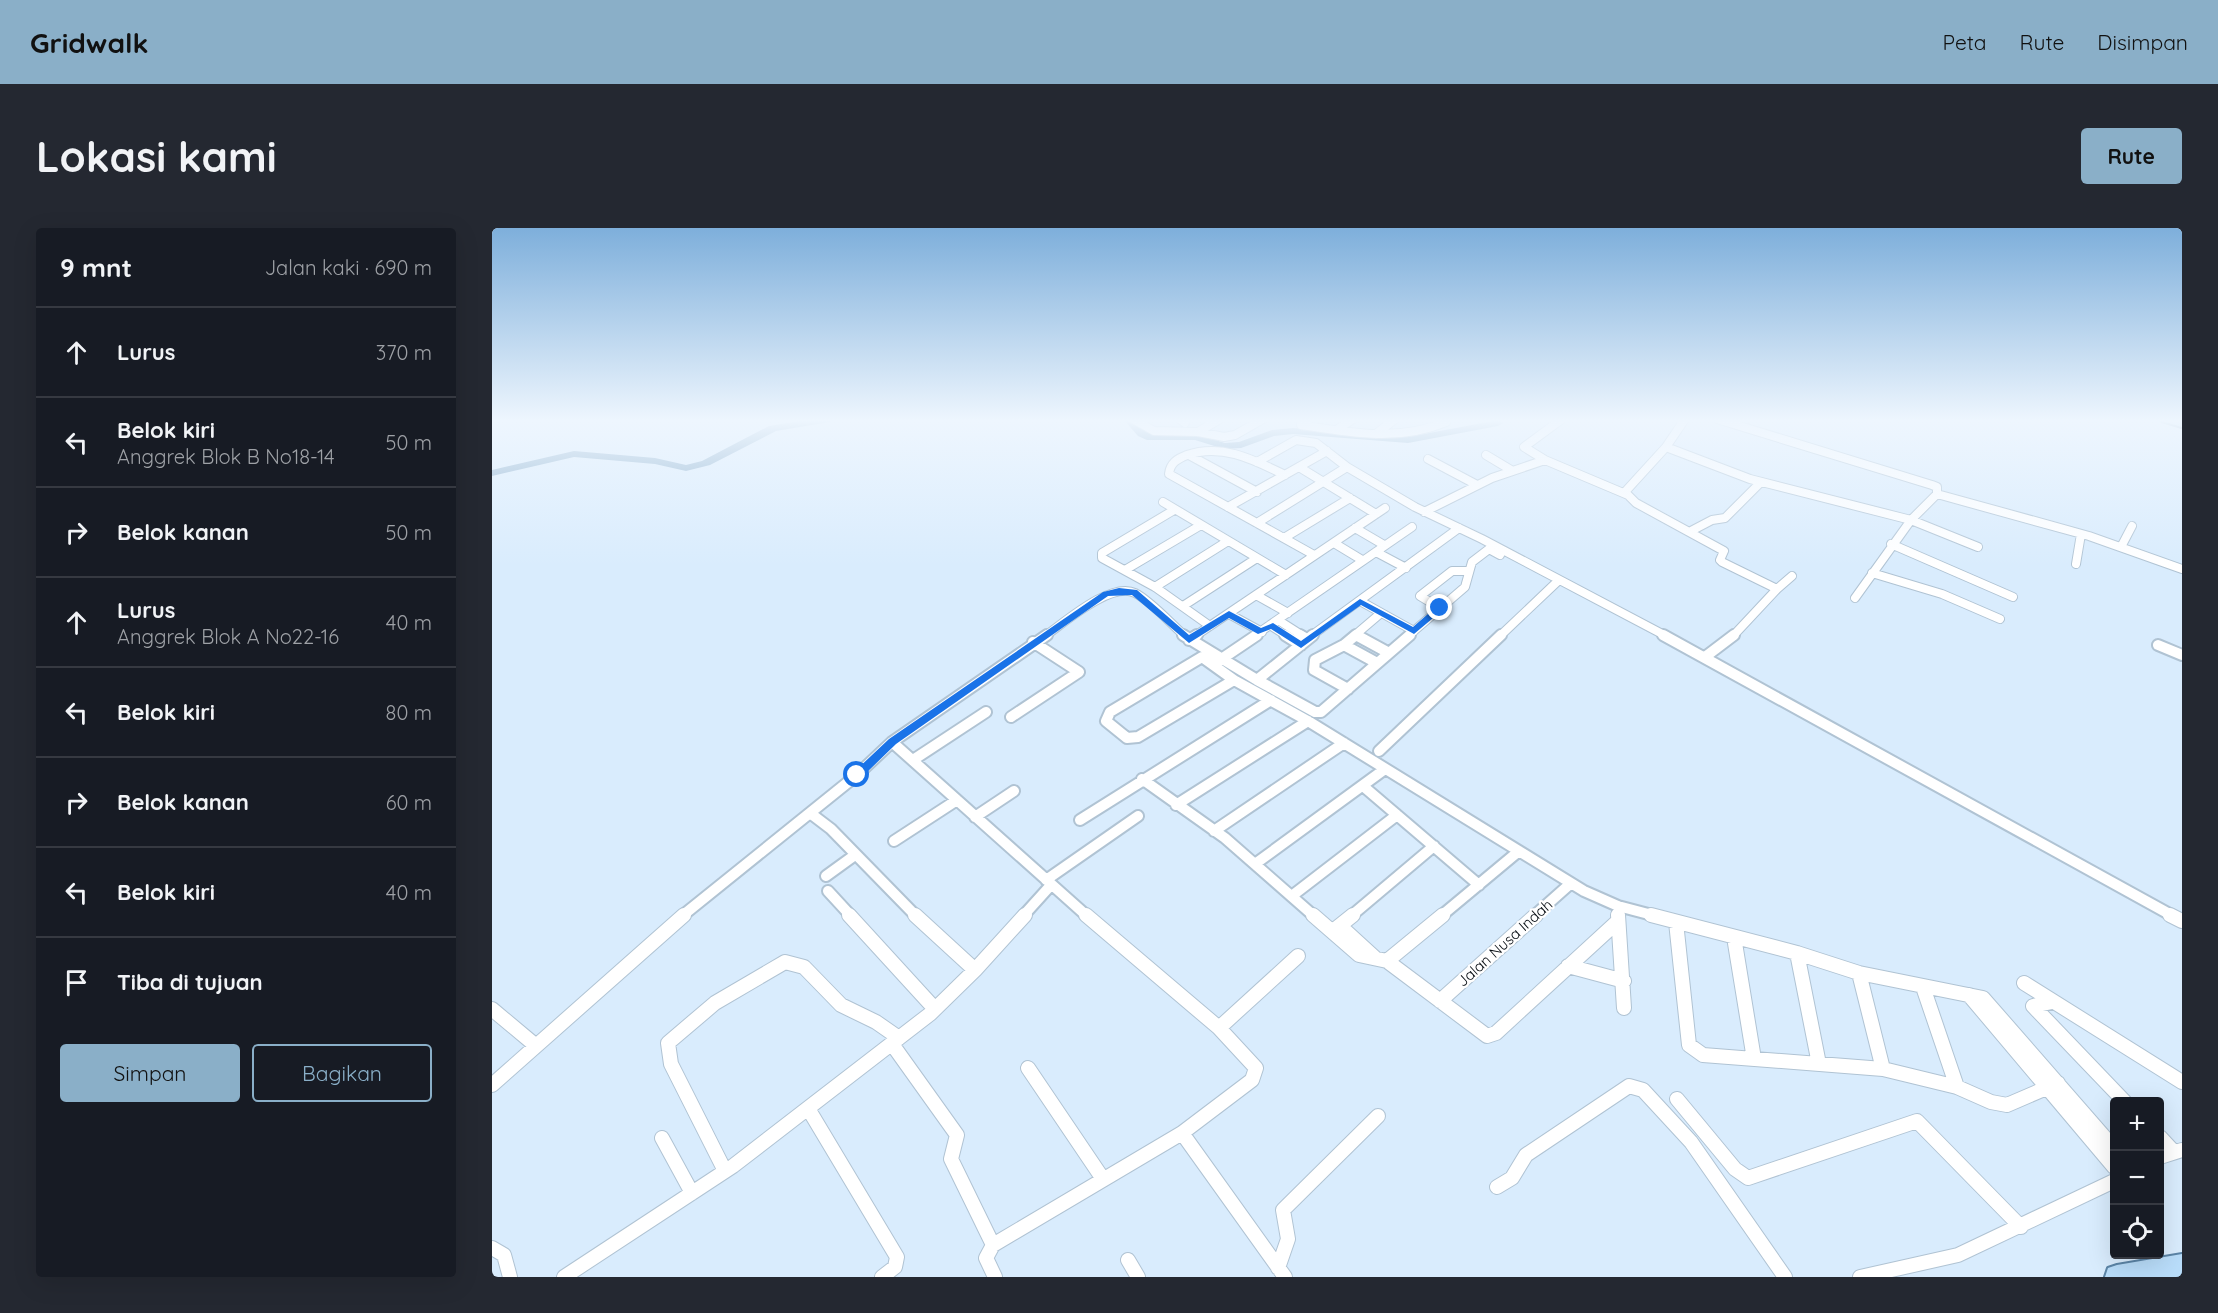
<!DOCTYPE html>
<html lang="id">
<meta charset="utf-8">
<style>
:root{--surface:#171b24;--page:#242831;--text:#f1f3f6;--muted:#9ea1a6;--line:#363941;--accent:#8aafc8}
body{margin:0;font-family:Quicksand,sans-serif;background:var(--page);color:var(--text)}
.controls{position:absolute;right:18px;bottom:18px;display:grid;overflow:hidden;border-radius:6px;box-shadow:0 6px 24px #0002}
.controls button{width:54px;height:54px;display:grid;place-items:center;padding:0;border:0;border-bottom:2px solid var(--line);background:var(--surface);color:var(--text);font:30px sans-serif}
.stop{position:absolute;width:18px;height:18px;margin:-14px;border:4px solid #1a73e8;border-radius:50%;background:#fff}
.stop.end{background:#1a73e8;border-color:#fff;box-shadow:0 2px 6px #0008}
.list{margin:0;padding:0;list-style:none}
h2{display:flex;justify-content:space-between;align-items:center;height:78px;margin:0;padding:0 24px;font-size:26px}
h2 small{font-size:20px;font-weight:400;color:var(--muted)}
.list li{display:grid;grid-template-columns:39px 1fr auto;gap:18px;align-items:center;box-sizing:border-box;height:90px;padding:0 24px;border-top:2px solid var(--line)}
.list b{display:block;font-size:22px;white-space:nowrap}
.list p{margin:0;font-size:20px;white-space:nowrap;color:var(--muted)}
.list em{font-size:20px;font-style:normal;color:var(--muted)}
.actions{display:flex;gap:12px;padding:18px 24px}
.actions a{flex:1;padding:14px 0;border:2px solid var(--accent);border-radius:6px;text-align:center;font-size:21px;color:var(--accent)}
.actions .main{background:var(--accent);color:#111}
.icon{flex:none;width:33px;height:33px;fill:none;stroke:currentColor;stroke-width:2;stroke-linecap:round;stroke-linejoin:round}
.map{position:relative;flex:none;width:1690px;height:1049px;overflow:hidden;border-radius:6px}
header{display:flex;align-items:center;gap:36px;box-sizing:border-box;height:84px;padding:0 30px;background:var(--accent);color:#111}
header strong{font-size:28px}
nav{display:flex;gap:33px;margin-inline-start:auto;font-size:21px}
.intro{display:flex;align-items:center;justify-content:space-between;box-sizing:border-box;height:144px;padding:0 36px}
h1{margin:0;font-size:42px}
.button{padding:15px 27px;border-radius:6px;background:var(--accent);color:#111;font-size:21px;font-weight:700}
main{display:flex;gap:36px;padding:0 36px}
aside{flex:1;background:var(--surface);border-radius:6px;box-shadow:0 6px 24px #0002}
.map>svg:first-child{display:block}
</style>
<header>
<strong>Gridwalk</strong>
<nav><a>Peta</a><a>Rute</a><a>Disimpan</a></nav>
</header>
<div class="intro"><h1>Lokasi kami</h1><a class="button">Rute</a></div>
<main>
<aside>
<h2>9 mnt<small>Jalan kaki · 690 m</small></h2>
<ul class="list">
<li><svg class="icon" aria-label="ahead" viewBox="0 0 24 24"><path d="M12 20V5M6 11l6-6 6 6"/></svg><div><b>Lurus</b></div><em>370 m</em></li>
<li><svg class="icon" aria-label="left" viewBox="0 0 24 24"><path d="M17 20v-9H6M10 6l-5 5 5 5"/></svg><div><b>Belok kiri</b><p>Anggrek Blok B No18-14</p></div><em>50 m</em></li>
<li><svg class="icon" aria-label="right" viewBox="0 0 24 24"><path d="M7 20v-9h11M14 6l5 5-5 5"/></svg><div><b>Belok kanan</b></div><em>50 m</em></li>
<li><svg class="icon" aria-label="ahead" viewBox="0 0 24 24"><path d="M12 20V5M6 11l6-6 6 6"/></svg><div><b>Lurus</b><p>Anggrek Blok A No22-16</p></div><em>40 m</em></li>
<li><svg class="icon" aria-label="left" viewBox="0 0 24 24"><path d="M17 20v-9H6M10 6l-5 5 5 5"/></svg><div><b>Belok kiri</b></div><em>80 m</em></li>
<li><svg class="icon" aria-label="right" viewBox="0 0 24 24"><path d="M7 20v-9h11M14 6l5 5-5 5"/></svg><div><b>Belok kanan</b></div><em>60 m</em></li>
<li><svg class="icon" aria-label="left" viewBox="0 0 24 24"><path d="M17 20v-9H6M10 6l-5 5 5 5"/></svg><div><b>Belok kiri</b></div><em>40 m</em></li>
<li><svg class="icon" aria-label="arrive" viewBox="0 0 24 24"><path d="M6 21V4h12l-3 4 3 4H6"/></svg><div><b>Tiba di tujuan</b></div></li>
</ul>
<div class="actions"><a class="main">Simpan</a><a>Bagikan</a></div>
</aside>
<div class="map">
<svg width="1690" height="1049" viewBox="0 0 1690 1049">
<rect width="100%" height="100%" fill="#d9ecfd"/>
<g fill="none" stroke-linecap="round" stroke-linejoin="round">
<!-- river -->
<path fill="#80a7c7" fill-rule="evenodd" d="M319 191H343L338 194 284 203 218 237 194 243 163 236 82 229 0 248V242L82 223 163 230 194 237 210 233 277 198Z
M631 191H642L654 204 661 207 704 206 733 215 747 214 780 202 801 200 916 209 1006 192 1011 195 1006 198 916 215 801 206 782 208 749 220 732 221 703 212H655L646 208Z"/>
<defs>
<path id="street-far2" d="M641 191 662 203 706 204 732 209 743 207 771 191
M688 191 693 195
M818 191 809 197C859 205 906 214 954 194
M1070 191 1032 219 1053 232 1136 267 1144 275 1232 323 1228 332 1230 334 1285 361 1241 408
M1193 191 1174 219 1258 251 1419 292 1445 266 1597 308 1690 341
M1225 191 1440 257 1445 259V266
M846 201 861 191
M706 204 728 191
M884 206 903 191
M697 227 765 264
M994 227 1019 242
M936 231 985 257
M765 234 804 212 824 215 855 239 923 279 990 311 1174 408
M807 239 884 286
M793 247C762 232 730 215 695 227 685 231 678 235 677 246L822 327
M1132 265 1174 219
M671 274 794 347
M736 279 835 223
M682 282 610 325V330L663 359 718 398
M932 284 1000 250 1053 232
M765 295 855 239
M863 300 892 317
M1199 303 1220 292 1233 290 1269 254
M792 310 858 270
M842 315 870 332
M1399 316 1521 369
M1629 319 1640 298
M884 324 914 340
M1584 336 1589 306
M633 342 709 297
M1380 345 1450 366 1508 391
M663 359 736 313
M1285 361 1300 348
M764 367 796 385
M1363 370 1419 292 1486 319
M868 373 922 403
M691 378 765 330
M948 380 928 368 960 343H976
M737 386 770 404
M786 392 811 408
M778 397 795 408
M864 407 866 408
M553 408C572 395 619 353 643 365 659 373 679 396 693 408
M703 408 893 280
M762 408 920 299
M819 408 967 300
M862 408 889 385
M916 408 973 359 980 334 997 321 1008 327
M1008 408 1067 352"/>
<path id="street-far1" d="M691 407 765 452 821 407
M793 407 809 417
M808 407 815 411
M864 407 897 425
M1171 407 1681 688
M697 412 705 407
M852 417 885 435
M1666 417 1690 427
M710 429 742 452 646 509 635 510 614 493 618 484Z
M1213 429 1242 407
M728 432 765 407
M742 452 816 493 1092 663 1126 678 1164 688
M765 452 823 484H829L918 407
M856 461 822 442 823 432 852 417 864 407
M519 489 587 444 541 414
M400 514 595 688
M887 523 1009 407
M421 532 494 484
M650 551 733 610 822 688
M871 558 987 657
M684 577 816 493
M318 585 339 601 424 688
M483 589 522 563
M588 592 779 472
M722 603 852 515
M402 613 465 572
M763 636 893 541
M334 648 363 627
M554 652 646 588
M336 663 359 688
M801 667 905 587
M190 688 365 547 400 514 555 407
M531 688 559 657
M859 688 942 618
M949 688 1027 623
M1042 688 1078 656
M1126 688V678"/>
<path id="street" d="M357 687 443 781
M423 687 483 742
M821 687 867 727 895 733 995 808 1004 805 1124 695
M1126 687 1132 780
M1159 687 1305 725 1367 745 1491 770 1622 920
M1678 687 1690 693
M1184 694 1197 817 1211 827 1391 841 1465 859 1499 874 1515 877 1566 855
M848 698 883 730
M841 703 861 687
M1242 709 1262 831
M1305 725 1327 836
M895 733 951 687
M1076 738 1132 753
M1367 745 1391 841
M1532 755 1690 854
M1431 759 1465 859
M1477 767 1622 939
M948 773 1044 687
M1560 774 1541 778 1633 874
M0 781 43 817
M727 800 806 728
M400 816 465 907 459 931 501 1017
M536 840 611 951
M0 857 192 687
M1185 871 1243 941 1256 950 1425 893 1529 999
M317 882 405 1029 403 1039 390 1049
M690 905 793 1049
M1668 909 1681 923
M170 910 200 965
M1668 929 1690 922
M233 943 179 836 176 815 223 775 293 734 312 739 349 777 384 794 407 810
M1005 959 1020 950 1034 927 1137 858 1151 862 1199 914 1293 1049
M0 1020 12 1027 18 1049
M636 1032 646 1049
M786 1040 796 1011 791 982 886 888
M72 1049 241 938 438 786 483 742 533 687
M503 1049 494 1030 501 1017 690 905 760 852 764 840 727 800 594 687
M1368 1049 1466 1027 1622 953"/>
<path id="primary" d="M1668 191 1690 192V199L1670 193Z
M1690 1026V1049H1613L1616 1040 1625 1037Z"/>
</defs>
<!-- street-far2 casing -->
<use href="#street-far2" stroke="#b0c3d3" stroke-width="10"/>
<!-- street-far1 casing -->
<use href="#street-far1" stroke="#b0c3d3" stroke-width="14"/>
<!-- street casing -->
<use href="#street" stroke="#b0c3d3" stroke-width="16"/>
<!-- primary casing -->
<use href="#primary" stroke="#5c85a7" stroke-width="4"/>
<!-- street-far2 -->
<use href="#street-far2" stroke="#fff" stroke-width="8"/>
<!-- street-far1 -->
<use href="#street-far1" stroke="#fff" stroke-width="10"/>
<!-- street -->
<use href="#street" stroke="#fff" stroke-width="14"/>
<!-- primary -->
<use href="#primary" fill="#b9ddfa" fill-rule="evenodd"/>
</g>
<!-- sky -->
<linearGradient id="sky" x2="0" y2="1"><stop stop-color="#7eafdb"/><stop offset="0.57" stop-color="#eef6fe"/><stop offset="1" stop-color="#eef6fe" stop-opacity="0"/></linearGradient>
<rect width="1690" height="338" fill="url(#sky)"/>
<!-- route -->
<path fill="#1a73e8" d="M627 360 645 362 697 407 737 383 769 400 781 395 809 413 868 371 921 399 945 378 953 380 922 406 869 377 809 420 779 401 766 406 737 390 697 415 640 367 616 368 404 516 369 550H362V544L397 511 611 364Z"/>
<g text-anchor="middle" stroke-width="4.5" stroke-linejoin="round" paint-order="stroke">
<!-- street labels -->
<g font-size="15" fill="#060c12" stroke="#fff">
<text transform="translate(1013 715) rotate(-42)" y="5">Jalan Nusa Indah</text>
</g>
</g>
</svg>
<div class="controls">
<button>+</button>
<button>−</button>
<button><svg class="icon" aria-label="locate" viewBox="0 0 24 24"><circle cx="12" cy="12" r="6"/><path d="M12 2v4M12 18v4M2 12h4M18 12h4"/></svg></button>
</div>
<div class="stop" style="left:365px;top:547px"></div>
<div class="stop end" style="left:948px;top:380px"></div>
</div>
</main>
